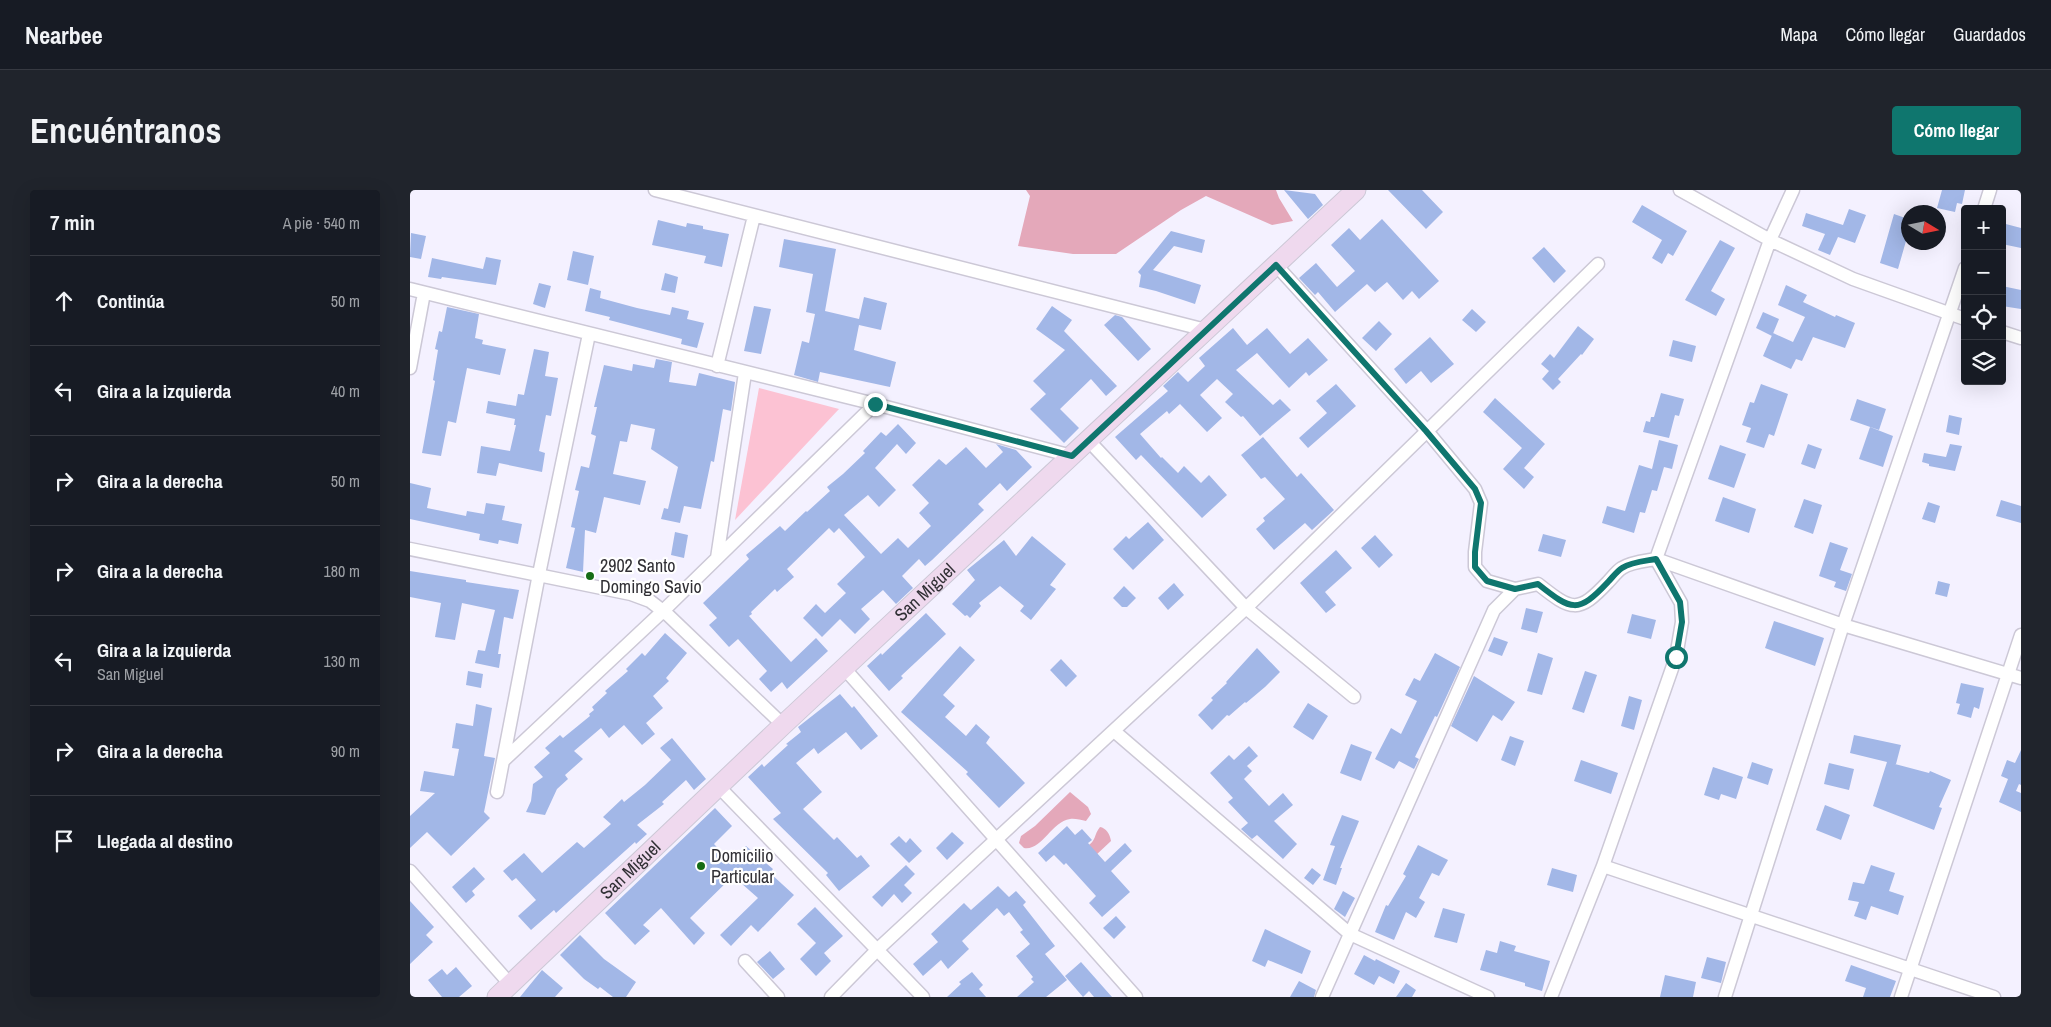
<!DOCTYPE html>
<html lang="es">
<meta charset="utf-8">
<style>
:root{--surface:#171b24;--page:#20242c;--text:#f1f3f6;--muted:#9ea1a6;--line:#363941;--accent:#0f766e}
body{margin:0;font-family:"Archivo Narrow",sans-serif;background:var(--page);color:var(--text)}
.controls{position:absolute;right:15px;top:15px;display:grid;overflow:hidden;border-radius:5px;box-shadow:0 5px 20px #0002}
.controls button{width:45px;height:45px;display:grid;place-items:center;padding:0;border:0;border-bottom:1px solid var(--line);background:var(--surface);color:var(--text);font:25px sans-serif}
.compass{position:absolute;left:1491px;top:15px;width:45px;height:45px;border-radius:50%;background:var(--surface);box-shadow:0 5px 20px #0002;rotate:100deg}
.stop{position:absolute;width:15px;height:15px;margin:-11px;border:4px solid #0f766e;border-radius:50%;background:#fff}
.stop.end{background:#0f766e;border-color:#fff;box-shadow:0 1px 5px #0008}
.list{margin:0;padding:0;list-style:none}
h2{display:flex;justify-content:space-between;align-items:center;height:65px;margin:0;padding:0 20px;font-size:21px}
h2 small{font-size:16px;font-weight:400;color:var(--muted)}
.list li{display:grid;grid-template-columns:32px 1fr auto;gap:15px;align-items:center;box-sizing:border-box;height:90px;padding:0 20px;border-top:1px solid var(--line)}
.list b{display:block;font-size:19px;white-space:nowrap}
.list p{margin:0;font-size:16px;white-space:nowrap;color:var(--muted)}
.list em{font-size:16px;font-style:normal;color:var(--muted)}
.icon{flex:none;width:28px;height:28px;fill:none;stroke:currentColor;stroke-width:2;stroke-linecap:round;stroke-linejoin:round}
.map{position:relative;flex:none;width:1611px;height:807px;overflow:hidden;border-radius:5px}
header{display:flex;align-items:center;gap:30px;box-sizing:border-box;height:70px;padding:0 25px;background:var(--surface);border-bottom:1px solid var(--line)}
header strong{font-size:24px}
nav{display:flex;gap:28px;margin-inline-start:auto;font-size:18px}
.intro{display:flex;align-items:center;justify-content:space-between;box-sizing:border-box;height:120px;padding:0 30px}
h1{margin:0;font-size:35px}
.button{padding:12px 22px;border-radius:5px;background:var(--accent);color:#fff;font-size:18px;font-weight:700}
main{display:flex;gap:30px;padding:0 30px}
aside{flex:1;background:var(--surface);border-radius:5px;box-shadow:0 5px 20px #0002}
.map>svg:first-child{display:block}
</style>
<header>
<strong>Nearbee</strong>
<nav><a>Mapa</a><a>Cómo llegar</a><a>Guardados</a></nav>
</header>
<div class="intro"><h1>Encuéntranos</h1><a class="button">Cómo llegar</a></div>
<main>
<aside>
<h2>7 min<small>A pie · 540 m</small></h2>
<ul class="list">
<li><svg class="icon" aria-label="ahead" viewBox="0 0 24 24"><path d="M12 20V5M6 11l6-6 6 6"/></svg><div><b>Continúa</b></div><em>50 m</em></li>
<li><svg class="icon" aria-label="left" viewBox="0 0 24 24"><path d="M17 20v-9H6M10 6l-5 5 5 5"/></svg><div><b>Gira a la izquierda</b></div><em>40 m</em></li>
<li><svg class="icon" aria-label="right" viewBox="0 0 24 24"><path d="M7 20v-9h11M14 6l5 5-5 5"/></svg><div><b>Gira a la derecha</b></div><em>50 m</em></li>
<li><svg class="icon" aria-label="right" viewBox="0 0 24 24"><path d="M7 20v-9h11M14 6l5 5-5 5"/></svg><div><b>Gira a la derecha</b></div><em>180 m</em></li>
<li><svg class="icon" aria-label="left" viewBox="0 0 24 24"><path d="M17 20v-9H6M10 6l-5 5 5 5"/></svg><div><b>Gira a la izquierda</b><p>San Miguel</p></div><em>130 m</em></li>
<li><svg class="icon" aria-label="right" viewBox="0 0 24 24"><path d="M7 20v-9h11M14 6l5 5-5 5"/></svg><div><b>Gira a la derecha</b></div><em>90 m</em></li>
<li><svg class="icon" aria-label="arrive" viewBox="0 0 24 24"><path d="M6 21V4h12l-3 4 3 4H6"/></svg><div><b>Llegada al destino</b></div></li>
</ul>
</aside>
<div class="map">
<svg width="1611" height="807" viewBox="0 0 1611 807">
<rect width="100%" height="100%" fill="#f4f1ff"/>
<!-- green -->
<path fill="#fcc2d3" d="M349 198 429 219 325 330Z"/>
<!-- forest -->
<path fill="#e4a8ba" d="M616 0H866L869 8 883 31 862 35 796 6 771 20 706 64H663L608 56 620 6Z
M660 602 678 617 681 624 676 631C671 630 664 628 660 629 641 632 632 661 614 658L609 653 611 646 625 636Z
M690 637C696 638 700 644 701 651L685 666 677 656C686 652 684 644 690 637Z"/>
<!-- building -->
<path fill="#a2b7e7" d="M874 0 905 4 913 15 898 29Z
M978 0H1012L1033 22 1016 39Z
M1532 0H1555L1552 14 1547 13 1545 22 1527 18Z
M1232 15 1277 41 1263 66 1258 63 1252 74 1242 68 1252 50 1222 32Z
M1439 19 1456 25 1445 53 1428 47 1420 65 1408 60 1415 44 1392 36 1396 23 1433 35Z
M1484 24 1498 29V44L1488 79 1470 73Z
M972 29 1029 91 1009 109 1002 101 993 110 977 92 965 102 957 94 925 122 908 102 905 105 889 88 906 73 927 97 945 81 921 55 939 38 950 50Z
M248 30 276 37 277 33 293 36V39L319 44 312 77 294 73 296 66 242 55Z
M1592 33 1611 38V58L1592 54Z
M761 41 795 50 792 63 764 56 743 80 791 95 785 114 746 101 729 97 731 85 728 82Z
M1 43 16 46 11 69 0 67Z
M374 49 426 59 415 121 449 129 454 107 477 113 471 140 449 135 444 160 486 172 480 197 410 182 408 192 384 185 392 151 399 153 405 124 396 122 403 84 369 77Z
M1310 50 1325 58 1301 101 1315 109 1306 126 1275 110Z
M1134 57 1156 81 1144 93 1122 68Z
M163 61 184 66 178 95 157 90Z
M76 67 91 70 86 95 32 87 31 89 18 87 22 68 73 79Z
M255 83 268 87 265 103 251 100Z
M129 93 141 96 135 118 123 114Z
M1376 95 1397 105 1393 112 1425 127 1426 125 1445 133 1435 158 1403 147 1392 171 1386 169 1381 179 1353 166 1363 143 1383 152 1395 127 1368 115Z
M1592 96 1611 100V119L1592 116Z
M180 98 191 101 190 108 227 118 260 125 262 117 279 121 277 129 294 133 287 158 271 154 272 149 199 130 200 127 175 121Z
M344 116 361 119 351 164 334 161Z
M642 116 662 130 654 141 707 196 696 206 681 189 650 219 669 238 654 253 620 219 636 204 623 191 655 160 626 139Z
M37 117 69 124 65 148 73 150 72 154 96 159 90 185 57 178 46 233 38 231 31 266 12 263 25 191 23 190 28 160 25 159 29 141 32 142Z
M1062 119 1076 132 1066 142 1052 130Z
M1353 122 1369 129 1362 146 1346 138Z
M705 125 712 127 741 159 728 171 694 135Z
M969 131 982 144 966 161 952 148Z
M1168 136 1184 149 1172 165 1171 164 1148 189 1151 192 1143 200 1132 189 1139 181 1131 174 1140 164 1144 168Z
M823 138 837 155 857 138 880 164 898 148 918 170 899 186 896 182 879 198 847 163 826 180 863 215 870 209 881 220 850 246 833 226 831 227 815 212 823 204 807 189 790 205 812 228 797 242 770 214 759 224 757 221 730 244 751 268 752 267 768 283 774 276 791 293 799 285 817 305 792 328 731 265 726 270 705 247 758 201 753 196 768 182 778 192 795 176 789 168Z
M1020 147 1044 174 1021 193 1011 181 996 194 984 179Z
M1263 150 1286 156 1282 172 1259 166Z
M124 159 139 162 135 186 148 188 141 226 136 225 129 261 135 263 132 282 89 273 86 286 67 283 71 256 100 261 106 235H104L105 229 76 223 78 211 106 216 108 204 114 205Z
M246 169 262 172 259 192 286 196 289 183 325 192 321 221 313 219 304 272 301 271 291 319 274 316 270 333 251 329 254 318 258 319 268 277 241 259 245 239 221 234 217 252 210 251 203 284 236 291 230 315 194 307 186 343 175 340 173 382 156 378 165 338 161 337 169 301 165 300 171 276 179 278 186 246 181 244 187 217H184L194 175 222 181 223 174 244 178Z
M926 194 946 216 898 258 889 248 917 223 906 211Z
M1351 194 1378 204 1364 246 1359 244 1354 258 1336 252 1341 238 1332 235 1340 212 1344 213Z
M1251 203 1274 209 1269 226 1265 225 1259 248 1233 242 1236 231 1240 232 1241 227H1244Z
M1085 208 1135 254 1114 278 1124 287 1114 299 1093 279 1112 258 1073 222Z
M1447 209 1476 219 1469 240 1440 230Z
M1539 225 1552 228 1549 245 1536 242Z
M488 234 506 253 496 264 487 254 465 278 486 300 469 317 458 305 434 325 471 364 488 348 498 358 521 336 509 323 519 313 502 295 529 269 536 275 556 257 576 278 593 262 586 254 606 260 622 277 597 301 590 293 568 314 574 320 522 370 515 376 509 369 492 386 503 398 486 414 473 400 451 419 460 429 445 444 430 429 412 447 393 428 406 414 415 423 436 403 427 394 455 367 429 338 424 343 419 338 377 379 384 387 367 402 365 399 341 422 342 424 339 426 381 472 406 448 418 461 377 499 372 492 361 502 349 489 357 481 328 449 319 457 299 435 307 428 293 413 339 369 336 365 370 336 375 341 396 321 397 322 420 301 417 297 433 284 455 263 453 261 471 242 476 246Z
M1460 237 1483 246 1473 277 1449 269Z
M853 247 887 287 891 283 924 320 902 340 895 333 864 360 846 339 855 331 853 328 875 309 855 287 851 289 831 265Z
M1249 250 1268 255 1262 279 1254 277 1247 301 1242 300 1235 323 1230 322 1224 343 1192 333 1197 316 1215 321 1229 275 1242 279Z
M1398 254 1412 259 1405 279 1391 274Z
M1540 254 1552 256 1545 281 1519 276V274L1512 272 1514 263 1536 267Z
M1310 255 1336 264 1324 298 1298 289Z
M0 293 21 298 17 318 56 326 57 321 74 324 76 313 95 316 92 330 112 334 108 354 89 350 88 354 69 350 70 344 0 329Z
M1313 307 1346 319 1339 343 1305 331Z
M1394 309 1412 315 1403 344 1384 337Z
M1591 310 1611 316V333L1586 326Z
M1518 312 1530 316 1525 333 1512 329Z
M738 332 754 350 723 380 703 359 716 346 719 349Z
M265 342 278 345 274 368 261 365Z
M1133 344 1156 350 1151 367 1128 361Z
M965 345 983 365 969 378 951 358Z
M622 346 656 374 640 395 646 399 621 430 610 421 614 416 590 396 569 413 571 416 560 428 557 425 555 426 542 414 565 390 557 380 594 350 606 366Z
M1420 352 1438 358 1430 380 1442 384 1436 401 1424 397 1426 392 1409 386Z
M926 360 942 378 915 402 926 415 916 423 890 393Z
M0 381 56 390V392L109 400 103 429 94 427 88 464H91L89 478 65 473 68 460 75 461 85 420 52 413 45 450 25 447 31 413 0 407Z
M1528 391 1540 394 1537 407 1525 404Z
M764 393 774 405 758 420 748 408Z
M714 396 726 408 717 417H712L703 408Z
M1116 418 1133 422 1127 443 1111 439Z
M516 423 536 444 491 486 493 488 479 501 457 476 471 463 472 465Z
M1222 424 1246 430 1241 449 1217 443Z
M1364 431 1414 448 1405 476 1355 458Z
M255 443 277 463 256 488 259 491 243 506 253 518 236 533 245 544 232 555 214 535 199 548 191 538 164 561 173 569 155 585 158 589 147 599 135 625 116 622 121 611 123 594 133 587 124 577 140 563 135 558 150 545 153 548 180 526 179 524 184 520 182 517 197 503 195 501 218 481 216 479 232 463 235 466Z
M1084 447 1098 452 1092 466 1078 461Z
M550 456 565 470 533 505 545 516 535 527 556 546 566 534 580 547 576 553 615 593 589 618 556 584 558 582 491 522Z
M847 458 870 482 855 497 836 513 835 512 819 526 817 525 802 540 788 525 803 510 801 508 817 493 816 492Z
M1025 463 1050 477 1027 527 1025 526 1005 567 1009 569 1004 579 989 571 984 579 965 569 981 538 991 544 1007 511 995 505 1004 488 1010 491Z
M1128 463 1143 468 1132 505 1117 501Z
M651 469 667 486 656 497 640 480Z
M58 481 73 484 71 498 56 495Z
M1175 481 1187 485 1174 523 1162 519Z
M1064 486 1105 512 1092 531 1083 525 1067 552 1041 536Z
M1551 493 1574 498 1569 519 1564 517 1561 528 1547 524 1550 514 1546 513Z
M430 504 442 518 444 516 468 546 451 560 436 542 408 564 404 558 386 573 412 602 393 619 424 650 427 647 447 668 451 665 460 676 429 701 416 685 418 683 363 629 371 623 338 587 352 574 354 577 378 555 376 554 391 542 388 537Z
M1219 506 1232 510 1224 540 1211 536Z
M898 513 918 526 903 550 883 537Z
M66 514 82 518 74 566 85 568 74 622 80 628 41 666 17 642 0 658V626L25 603 10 601 14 581 44 586 49 559 42 558 46 533 63 536Z
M1444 545 1491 555 1486 574H1485L1519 583 1520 581 1541 590 1529 617 1532 618 1524 640 1463 616 1477 572 1440 563Z
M1100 546 1114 551 1105 576 1091 570Z
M262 548 296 589 284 600 276 590 252 612 254 614 227 635 237 644 226 654 225 652 146 723 144 720 121 740 108 726 126 710 106 688 102 691 93 681 114 663 132 683 167 652 174 658 201 634 193 627 212 609 214 612 235 595 261 570 250 558Z
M941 554 962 562 951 591 930 583Z
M839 556 848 566 837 576 842 581 834 589 859 616 873 603 883 615 864 631 887 654 873 669 847 645 842 649 831 639 838 633 818 612 823 608 800 583 819 565 824 570Z
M1611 560V595L1609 594 1606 601 1611 603V622L1589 612 1598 589 1591 586 1597 570 1605 573Z
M1171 570 1208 583 1201 604 1164 591Z
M1342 572 1363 579 1358 595 1337 588Z
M1419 573 1444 579 1439 600 1414 594Z
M1303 577 1333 587 1326 609 1311 604 1309 610 1294 605Z
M1415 615 1440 625 1431 650 1406 640Z
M305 618 322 636 304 654 322 673 336 656 363 679 360 683 384 705 348 742 341 735 321 756 310 745 348 708 323 686 280 728 295 743 284 755 251 718 233 735 240 741 225 755 195 723Z
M932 625 949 631 930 678H932L926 695 913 690 925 656 920 655Z
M657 636 665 645 672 639 682 650 678 653 695 672 715 653 722 661 701 681 720 702 692 727 679 713 686 706 656 673 654 675 644 665 636 672 628 663Z
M542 642 554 653 537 670 526 658Z
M489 646 496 653 500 648 512 661 499 673 480 654Z
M1008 655 1038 670 1029 686 1022 683 1009 708 1015 712 1006 728 996 722 984 750 965 742 976 715 978 716 996 686 993 684Z
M496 675 505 684 494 695 502 703 492 713 484 704 472 717 462 707Z
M1461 675 1485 683 1479 701 1494 706 1488 725 1461 716 1456 730 1444 726 1449 712 1438 710 1443 692 1454 694Z
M64 677 75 689 62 701 65 705 56 713 42 697Z
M902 678 911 685 903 695 894 688Z
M1142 678 1167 685 1163 702 1137 695Z
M588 696 599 707 606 701 616 712 613 715 645 756 635 764 657 790 636 807H607L624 792 621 789 623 787 606 766 620 754 610 742 613 740 599 722 594 726 587 718 552 751 559 759 538 779 531 770 513 786 503 774 528 752 521 744 554 713 561 720Z
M933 701 945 708 935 727 924 719Z
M0 711 24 737 16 745 23 752 0 774Z
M405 717 433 746 414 763 421 771 406 786 390 769 406 753 387 734Z
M1033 718 1055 724 1047 753 1024 747Z
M706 726 716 737 704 749 693 738Z
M855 739 901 761 892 784 858 770 855 777 842 771Z
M170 745 194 769 226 792 216 807H203L190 797 188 799 174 789 150 765Z
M1090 751 1106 756 1104 761 1140 771 1132 801 1115 796V793L1070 780 1076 760 1087 763Z
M360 761 375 779 363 789 347 772Z
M954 765 965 771 966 769 990 781 984 794 969 786 964 795 944 784Z
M1297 767 1316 772 1311 793 1291 788Z
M671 772 702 807H684L679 801 673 807 655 786Z
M1441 775 1486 791 1480 807H1453L1456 798 1435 791Z
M46 777 62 796 49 807H32L18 790 32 779 37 785Z
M132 780 153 798 145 807H110Z
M562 782 573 795 569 799 576 807H537L551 794 549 792Z
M1255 785 1286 792 1283 807H1250Z
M889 791 906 800 904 807H880Z
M996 793 1006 800 1002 807H986Z"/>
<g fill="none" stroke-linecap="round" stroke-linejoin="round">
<defs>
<path id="street" d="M245 0 796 140
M1270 0 1360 50 1443 89 1555 129
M1574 19 1580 0
M866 75 1017 241 1065 299 1071 313 1065 362V377L1077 391 1105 399
M0 99 465 214 662 266
M1592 142 1611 148
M307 176 344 26
M0 178 14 103
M679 251 836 418 944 507
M0 359 221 404 240 411 258 425 373 535
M307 368 335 183
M434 478 726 807
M704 541 940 744 1078 807
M93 571 253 421 465 214
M308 596 513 807
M87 602 129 384 179 144
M1193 676 1584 807
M0 681 100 794
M335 771 368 807
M421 807 468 759 836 418 1188 74
M912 807 1084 420 1105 399 1128 394C1162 421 1168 424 1198 392 1202 388 1207 381 1212 378 1221 372 1235 371 1246 369L1433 435 1611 488
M1141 807 1193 676 1266 467 1272 432 1271 413 1246 369 1360 50 1383 0
M1315 807 1433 435 1555 78
M1491 807 1611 445"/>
<g id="secondary">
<path id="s1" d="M87 807 373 535 946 0"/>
</g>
</defs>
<!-- street casing -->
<use href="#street" stroke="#ccc8d6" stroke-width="15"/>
<!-- secondary casing -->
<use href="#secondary" stroke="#ccc8d6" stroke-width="21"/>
<!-- street -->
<use href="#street" stroke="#fff" stroke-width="12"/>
<!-- secondary -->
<use href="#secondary" stroke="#efd9ee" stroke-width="19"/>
</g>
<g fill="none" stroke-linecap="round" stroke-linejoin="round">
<!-- route -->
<path stroke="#0f766e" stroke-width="6" d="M465 214 662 266 866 75 1016 241 1065 299 1071 313 1065 362V377L1077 391 1105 399 1128 394C1162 421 1168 424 1198 392 1202 388 1207 381 1212 378 1221 372 1235 371 1246 369L1270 412 1272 432 1266 467"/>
</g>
<!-- markers -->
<g fill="#166c15" stroke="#fff" stroke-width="2">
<circle cx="180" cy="386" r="5"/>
<circle cx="291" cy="676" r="5"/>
</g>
<g text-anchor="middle" stroke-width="4.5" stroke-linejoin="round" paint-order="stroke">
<!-- poi labels -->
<g font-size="18" fill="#313035" stroke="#fff" text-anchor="start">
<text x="190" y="382">2902 Santo<tspan x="190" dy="21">Domingo Savio</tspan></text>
<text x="301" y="672">Domicilio<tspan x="301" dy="21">Particular</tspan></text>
</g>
<!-- street labels -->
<g font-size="18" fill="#313035" stroke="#fff">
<text dy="6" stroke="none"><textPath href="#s1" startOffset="589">San Miguel</textPath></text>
<text dy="6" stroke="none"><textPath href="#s1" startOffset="184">San Miguel</textPath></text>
</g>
</g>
</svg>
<div class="controls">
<button>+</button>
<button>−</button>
<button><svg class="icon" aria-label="locate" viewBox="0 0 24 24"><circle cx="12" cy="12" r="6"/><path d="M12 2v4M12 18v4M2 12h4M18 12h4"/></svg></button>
<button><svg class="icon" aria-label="layers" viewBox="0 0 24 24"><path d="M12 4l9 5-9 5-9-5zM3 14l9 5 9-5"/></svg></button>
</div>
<svg class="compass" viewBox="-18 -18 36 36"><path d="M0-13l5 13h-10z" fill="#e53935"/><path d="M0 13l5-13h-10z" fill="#9ea1a6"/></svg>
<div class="stop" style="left:1266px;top:467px"></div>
<div class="stop end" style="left:465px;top:214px"></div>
</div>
</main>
